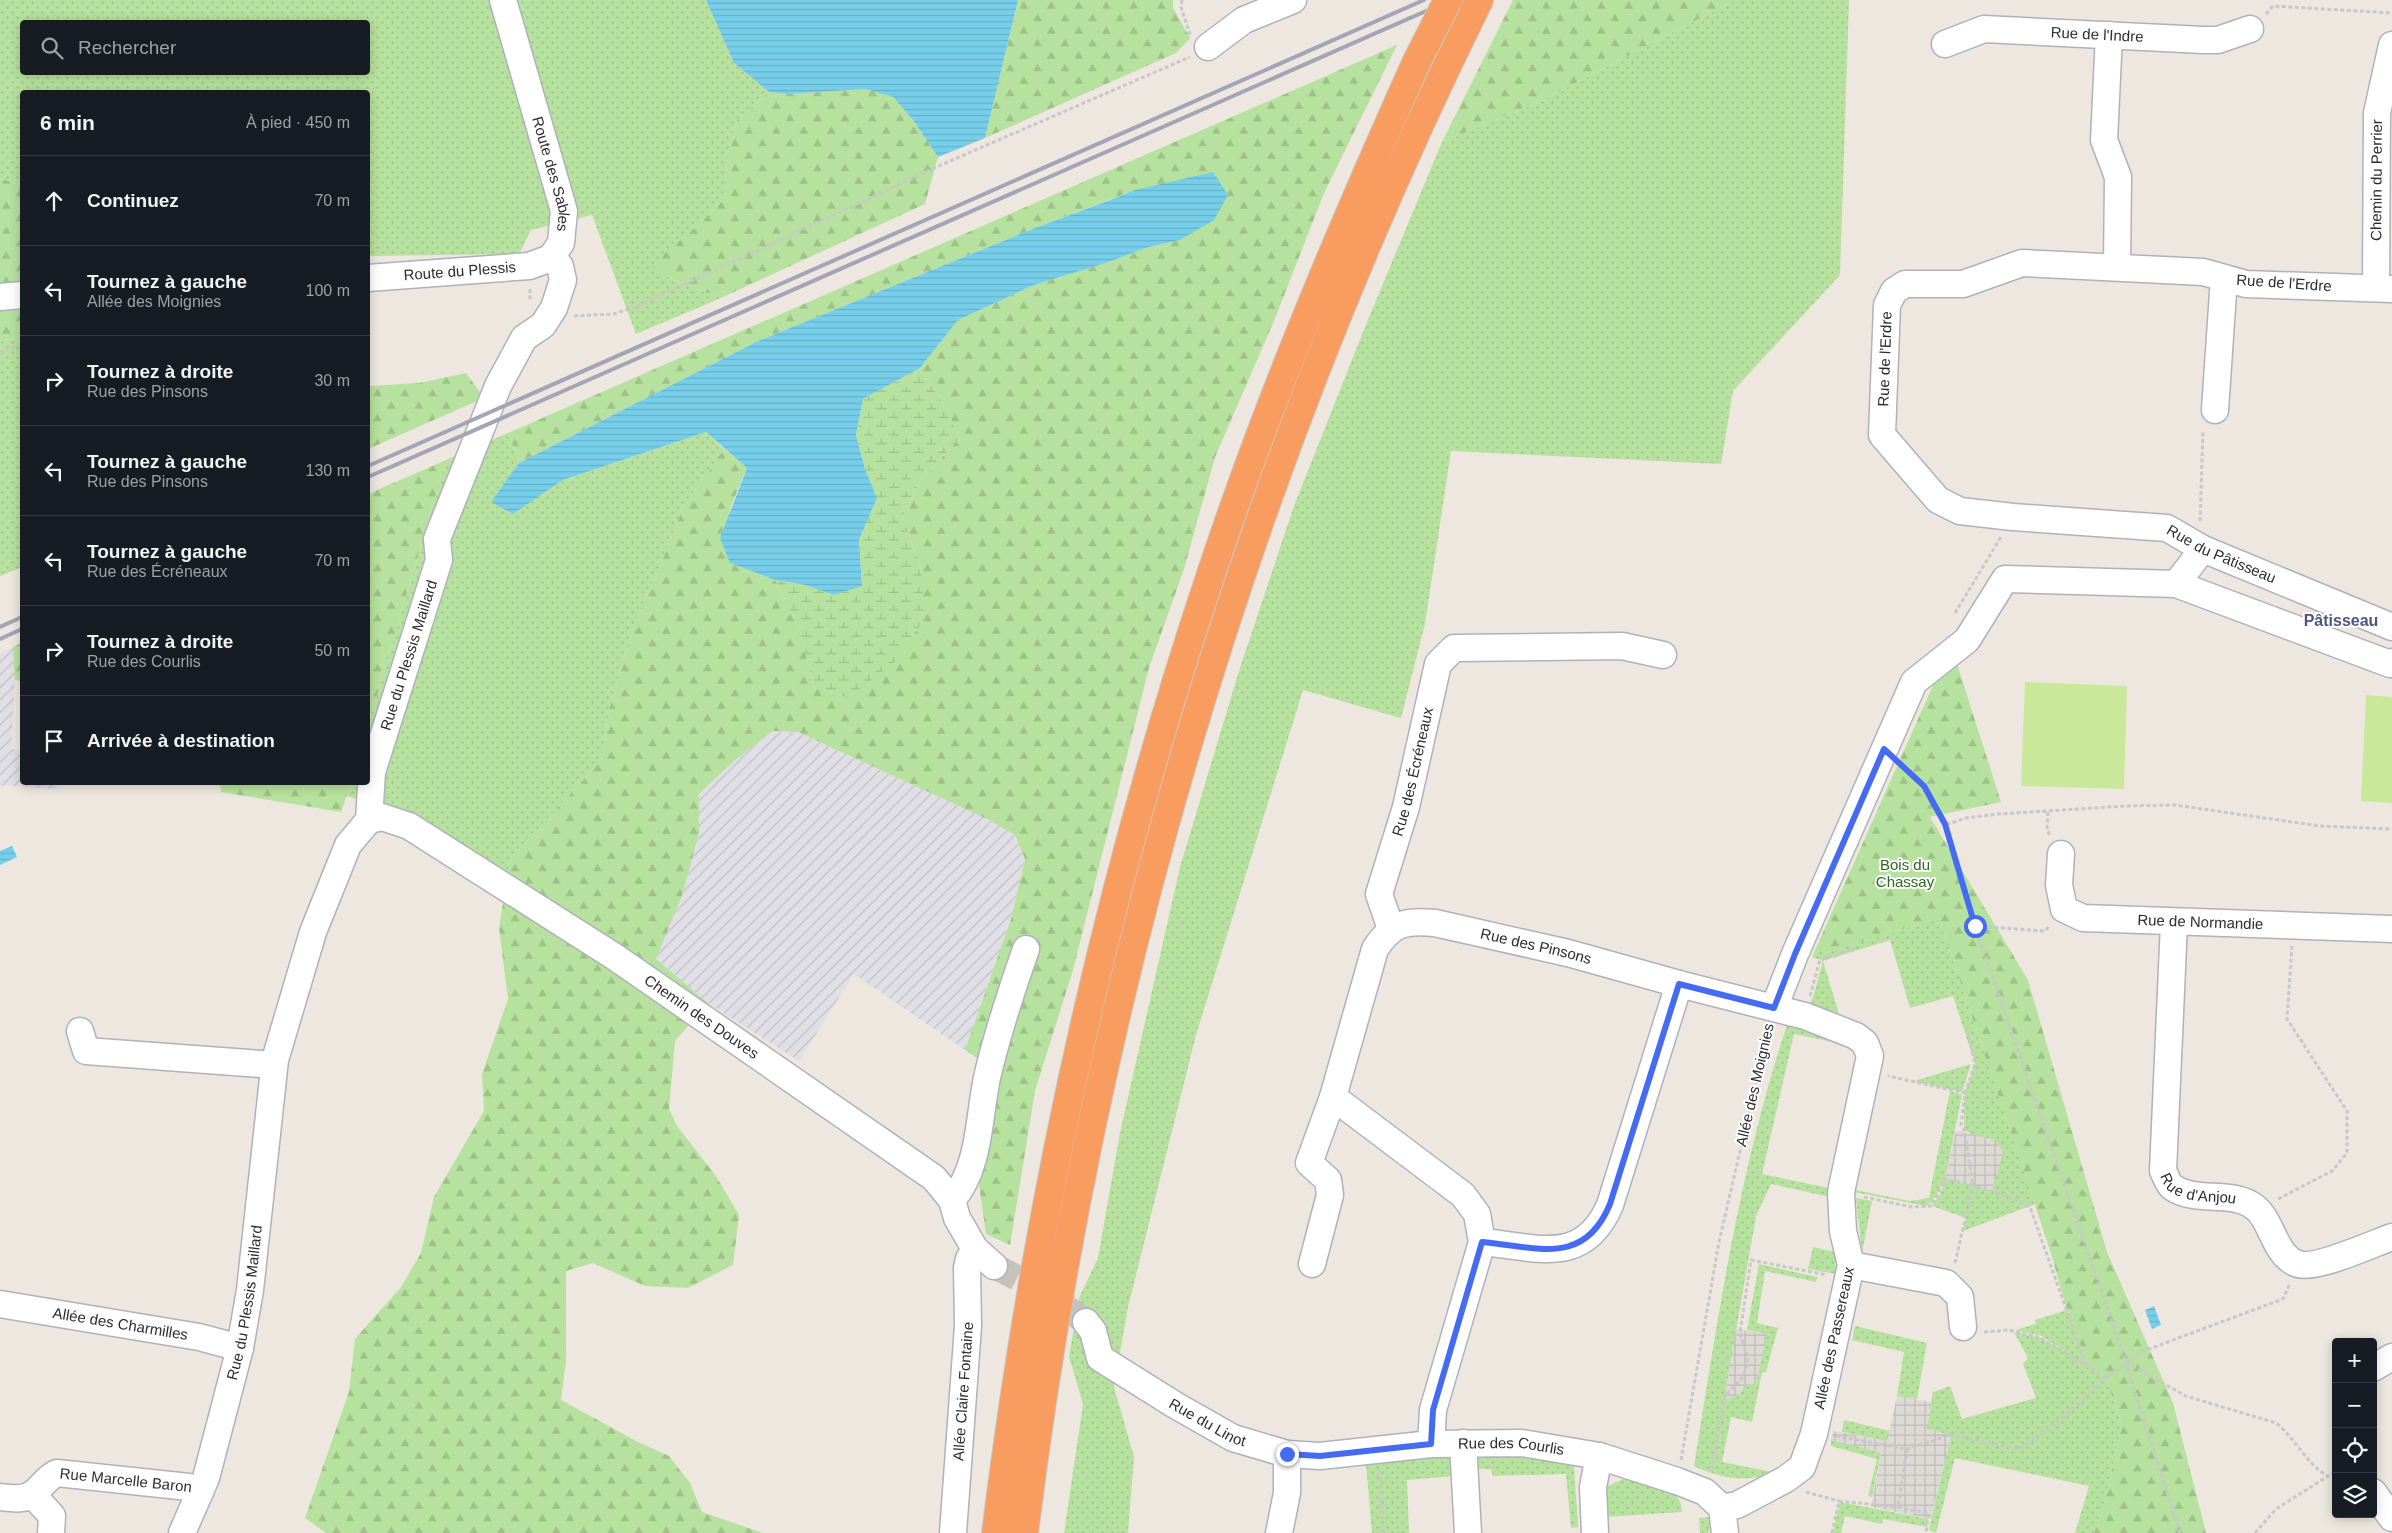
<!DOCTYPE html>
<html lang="fr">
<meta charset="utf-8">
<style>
:root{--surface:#171b24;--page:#242831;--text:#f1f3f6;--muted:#9ea1a6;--line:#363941}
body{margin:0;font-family:Arial,sans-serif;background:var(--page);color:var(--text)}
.controls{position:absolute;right:15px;bottom:15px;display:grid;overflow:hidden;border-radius:5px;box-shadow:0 2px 12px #0003}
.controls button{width:45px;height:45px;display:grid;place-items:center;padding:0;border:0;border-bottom:1px solid var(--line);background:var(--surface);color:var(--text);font:25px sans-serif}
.stop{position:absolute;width:15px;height:15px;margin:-11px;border:4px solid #466bf3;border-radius:50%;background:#fff}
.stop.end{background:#466bf3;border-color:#fff;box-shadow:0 1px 5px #0008}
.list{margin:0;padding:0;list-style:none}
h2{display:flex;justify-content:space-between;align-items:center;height:65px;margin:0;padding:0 20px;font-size:21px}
h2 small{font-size:16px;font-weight:400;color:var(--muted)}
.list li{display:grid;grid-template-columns:32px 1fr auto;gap:15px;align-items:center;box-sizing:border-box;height:90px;padding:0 20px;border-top:1px solid var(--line)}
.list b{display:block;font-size:19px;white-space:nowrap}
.list p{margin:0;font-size:16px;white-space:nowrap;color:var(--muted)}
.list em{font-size:16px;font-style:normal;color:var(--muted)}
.icon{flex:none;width:28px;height:28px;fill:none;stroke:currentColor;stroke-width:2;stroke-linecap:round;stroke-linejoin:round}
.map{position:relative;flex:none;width:2392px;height:1533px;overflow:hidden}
.search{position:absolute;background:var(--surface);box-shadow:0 2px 12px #0003;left:20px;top:20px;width:350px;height:55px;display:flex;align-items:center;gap:12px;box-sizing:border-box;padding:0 18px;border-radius:5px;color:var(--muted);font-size:19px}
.panel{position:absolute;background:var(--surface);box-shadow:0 2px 12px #0003;left:20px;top:90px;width:350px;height:695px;border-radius:5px}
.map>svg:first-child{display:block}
</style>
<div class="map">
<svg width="2392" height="1533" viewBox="0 0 2392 1533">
<defs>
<pattern id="industrial-furrows" width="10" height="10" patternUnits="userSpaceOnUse" patternTransform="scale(1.25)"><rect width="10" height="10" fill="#e1dfe6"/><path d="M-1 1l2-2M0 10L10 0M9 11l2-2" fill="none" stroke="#c1c0c5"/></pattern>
<pattern id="grass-dots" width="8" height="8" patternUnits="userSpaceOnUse" patternTransform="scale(1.25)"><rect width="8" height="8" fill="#b7e19e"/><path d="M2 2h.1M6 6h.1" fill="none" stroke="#9ec188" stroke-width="1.8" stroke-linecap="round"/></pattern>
<pattern id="forest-firs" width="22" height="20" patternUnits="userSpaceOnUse" patternTransform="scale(1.25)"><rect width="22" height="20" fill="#b7e19e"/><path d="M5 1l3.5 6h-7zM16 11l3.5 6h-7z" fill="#9ec188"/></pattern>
<pattern id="wetland-marsh" width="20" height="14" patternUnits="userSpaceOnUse" patternTransform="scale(1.25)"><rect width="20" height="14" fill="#b7e19e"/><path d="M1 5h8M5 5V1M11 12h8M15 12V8" fill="none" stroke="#9ec188"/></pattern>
<pattern id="plaza-grid" width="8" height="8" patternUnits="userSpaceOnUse" patternTransform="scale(1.25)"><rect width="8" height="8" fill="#dddad6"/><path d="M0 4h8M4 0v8" fill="none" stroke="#bebbb8"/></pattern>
<pattern id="water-rules" width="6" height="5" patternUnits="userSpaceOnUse" patternTransform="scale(1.25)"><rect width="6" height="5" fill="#77ceea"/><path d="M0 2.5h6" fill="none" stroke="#67b1c9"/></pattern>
</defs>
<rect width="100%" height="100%" fill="#ede7df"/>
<!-- industrial -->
<path fill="url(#industrial-furrows)" d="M13 647 15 680 11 749 22 750V782L57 783V789L0 785V653Z
M773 731 798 732 989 820 1015 835 1025 859 1011 919 965 1050 854 974 799 1061 708 1003 656 959 683 893 699 833V794L733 762Z"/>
<!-- grass -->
<path fill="url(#grass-dots)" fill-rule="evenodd" d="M0 0H706L734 63 769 92 737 120 728 154 723 200 696 227 662 275 721 298 636 334 592 215 531 230 519 254 368 256V92H22V184L0 179ZM22 22H368V72H22Z
M1735 0H1849L1840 275 1733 391 1721 464 1451 451 1425 624 1401 718 1303 690 1196 1035 1128 1307 1114 1387 1134 1457 1128 1533H1064L1083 1404 1069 1357 1079 1298 1098 1258 1120 1133 1180 867 1239 671 1294 506 1365 327 1442 142 1539 102Z
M22 337V567L0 576V341Z
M706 432 724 449 683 507 663 559 632 630 609 710 601 761 510 859 507 878 406 816 347 796 351 783 368 782V726L446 460 508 433 519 463 492 502 513 514 563 480Z
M1939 918 2035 1204 1963 1231 1966 1218 1932 1206 1941 1193 1944 1181 1932 1202 1926 1206 1854 1192 1855 1190 1910 1201 1929 1198 1950 1091 1962 1095 1945 1179 1995 1140 1972 1135 1964 1129V1098L1975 1063 1953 996 1910 1008 1890 940 1823 961 1839 1014 1811 1004 1823 961 1812 957Z
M1787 1025 1842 1044 1794 1034 1762 1174 1833 1189 1830 1197 1771 1184 1756 1216 1724 1400 1740 1394 1767 1334 1747 1330 1759 1264 1817 1277 1816 1282 1765 1271 1757 1323 1778 1328 1766 1372H1762L1752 1422 1731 1417 1722 1462 1777 1473C1746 1482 1724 1480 1694 1466 1718 1318 1739 1169 1787 1025Z
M1971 1064 1962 1092 1914 1081Z
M1856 1198 1872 1201 1862 1253Z
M1813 1247 1835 1252 1836 1274 1808 1269Z
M2067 1310 2086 1365 2106 1378 2122 1425 2104 1505 2094 1533H2075L2089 1486 1955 1458 1936 1533 1929 1530 1951 1435 1926 1429 1933 1392 1950 1386 1962 1419 2036 1398 2023 1364 2028 1358 2014 1332 2041 1338 2068 1354 2042 1336 2015 1330 2036 1324 2035 1320Z
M1855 1326 1927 1343 1917 1399 1897 1396 1904 1352 1852 1340Z
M1844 1420 1890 1431 1887 1441 1842 1432Z
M1831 1440 1881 1452 1872 1497 1868 1496 1877 1459 1831 1446Z
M1494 1452 1541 1458 1574 1465 1578 1527 1571 1528 1566 1474 1493 1476 1491 1469H1474L1475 1462 1480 1456Z
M1452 1456 1454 1476 1407 1480 1409 1533H1372L1366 1464Z
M1623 1479C1645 1482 1682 1485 1682 1512L1606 1517 1605 1494 1608 1486Z
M1840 1502 1928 1519 1927 1527 1883 1519 1882 1524 1845 1516 1841 1533H1833Z
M1710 1517 1709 1533H1700L1699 1518Z"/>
<!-- forest -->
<path fill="url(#forest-firs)" d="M1018 0H1173V8L1190 38 1176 53 985 138Z
M1513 0H1735L1539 102 1442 142Z
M1397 45 1324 193 1274 321 1215 457 1184 569 1149 668 1073 970 1035 1091 1010 1245 986 1234 977 1171 996 1071 965 1050 1011 919 1025 859 1015 835 989 820 798 732 773 731 733 762 699 794V833L683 893 656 959 708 1003 675 1041 669 1109 677 1126 716 1176 739 1215 733 1265 688 1288 645 1286 593 1263 566 1271V1361L561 1400 638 1442 669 1456 690 1483 702 1512 763 1533H326L305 1518 349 1392 355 1339 401 1287 421 1253 434 1197 484 1111 482 1074 508 999 499 928 510 859 601 761 609 710 632 630 663 559 683 507 724 449 747 467 730 509V563L775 580 799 628 814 687 848 698 871 679 921 570 903 517 919 482 960 438 944 405 920 368 958 320 1034 285 1109 262 1145 248 1180 240 1135 190 1035 228 756 342 519 463 508 433Z
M867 89 893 97 913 120 938 157 925 204 721 298 662 275 653 266 665 253 696 227 723 200 728 154 737 120 769 92 787 94Z
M0 179 22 184V337L0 341Z
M466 373 484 398 368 449V386L419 383Z
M446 460 368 726V494Z
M22 643V681L15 680 13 647Z
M1951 645 2001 802 1930 817 2028 980 2107 1252 2173 1403 2206 1533H2094L2104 1505 2122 1425 2106 1378 2086 1365 2067 1310 2050 1250 1939 918 1812 957Z
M220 783V782L351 783 341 812 221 792Z"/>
<!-- wetland -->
<path fill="url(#wetland-marsh)" d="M920 368 944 405 960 438 919 482 903 517 921 570 924 619 898 659 848 698 814 687 799 628 775 580 805 585 834 595 862 585 859 540 877 498 865 469 856 435 863 399Z"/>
<!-- pitch -->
<path fill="#c9e89a" d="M2025 682 2127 686 2124 789 2021 786Z
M2366 695 2392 697V803L2361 801Z"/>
<!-- plaza -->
<path fill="url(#plaza-grid)" d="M1956 1130 1995 1140 2003 1152 1992 1191 1945 1179Z
M1736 1329 1767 1334 1756 1384 1742 1386 1740 1394 1724 1400Z
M1897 1396 1932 1402 1927 1429 1951 1435 1931 1519 1871 1507 1881 1453 1831 1440 1833 1431 1887 1441Z"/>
<!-- water -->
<path fill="url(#water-rules)" d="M706 0H1018L985 138 938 157 913 120 893 97 866 89 787 94 769 92 734 63Z
M1213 172 1228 195 1214 220 1180 240 1145 248 1109 262 1034 285 958 320 920 368 863 399 856 435 865 469 877 498 859 540 862 586 834 595 805 585 775 580 730 563 720 538 747 468 706 432 563 480 513 514 491 502 519 463 756 342 1035 228 1110 200 1135 190Z
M12 846 17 857 0 865V851Z
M2154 1306 2161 1325 2152 1329 2145 1310Z"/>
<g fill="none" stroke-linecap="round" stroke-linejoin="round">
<!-- minor-tunnel -->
<path stroke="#c6c2bb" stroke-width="26" stroke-dasharray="26 13" stroke-linecap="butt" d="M994 1266 1041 1290 1086 1322"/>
<defs>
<g id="minor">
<path id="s1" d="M503 0 564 211 561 243 551 258"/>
<path d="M2109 35 2104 140 2118 177 2117 267"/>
<path id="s2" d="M1945 44 1984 29 2203 40H2218L2250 29"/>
<path d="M1208 47 1244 20 1293 0"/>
<path id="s3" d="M368 278 529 266 551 258"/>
<path id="s4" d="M2376 288 2377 113 2392 45"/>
<path id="s5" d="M2392 289 2246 284 2203 272 2022 263 1963 284H1905L1894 291 1887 305 1882 435 1938 500 1960 511 2013 517 2167 528 2203 549 2392 627"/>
<path d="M0 297 22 295"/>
<path d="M2215 410 2224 278"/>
<path d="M2176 584 2390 664 2392 662"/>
<path id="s6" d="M369 820 382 817 409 826 615 957 934 1178 952 1200 957 1218 975 1249 994 1266"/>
<path id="s7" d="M2061 854 2059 885 2064 909 2083 918 2392 929"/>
<path id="s8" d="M2174 923 2163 1171C2166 1176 2168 1184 2172 1187 2195 1203 2227 1191 2250 1204 2273 1216 2272 1255 2298 1264 2316 1270 2372 1244 2392 1237"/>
<path id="s9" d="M1391 929 1379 894 1406 807 1438 664 1454 648 1622 646 1663 655"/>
<path d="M1774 1008 1795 954 1914 682 1967 640 2005 579 2176 584 2203 549"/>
<path d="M80 1031 86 1051 274 1065"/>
<path d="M1333 1097 1463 1195 1477 1214 1482 1242 1433 1410 1431 1444"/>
<path d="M952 1200C982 1166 978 1112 989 1069 999 1029 1012 989 1026 949"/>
<path d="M1482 1242C1537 1247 1583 1267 1610 1205L1679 984"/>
<path id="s10" d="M1312 1264 1330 1195 1328 1180 1309 1163 1333 1097 1375 949C1392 923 1405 920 1435 923L1568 953 1679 984 1805 1016 1856 1036 1865 1043 1870 1056 1841 1192 1843 1231 1851 1265 1814 1434 1802 1467 1786 1479 1737 1505 1722 1508 1725 1533"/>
<path d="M1851 1265 1946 1283 1960 1297 1963 1327"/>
<path id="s11" d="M0 1304 199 1337 240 1348"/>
<path id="s12" d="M1086 1322 1093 1331 1100 1358 1175 1405 1233 1438 1287 1454V1493L1279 1533"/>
<path d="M2373 1368 2392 1357"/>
<path d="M1463 1443 1468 1533"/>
<path id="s13" d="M1287 1454 1320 1456 1431 1444 1522 1443 1599 1456 1677 1481 1705 1492 1722 1508"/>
<path d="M2373 1492 2392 1518"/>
<path d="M32 1494 52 1516 51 1533"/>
<path id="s14" d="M0 1497C9 1498 20 1500 29 1496 40 1491 45 1478 57 1473L189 1487 200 1492"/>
<path id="s15" d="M182 1533 206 1478 240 1348 250 1290 275 1060 313 932 348 845 369 820 372 772 439 560 437 539 498 386 524 338 543 325 554 308 563 280 560 266 551 258"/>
<path id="s16" d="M953 1533 968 1326 967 1268 969 1259 975 1249"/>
<path d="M1595 1533 1593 1487 1599 1456"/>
</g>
<path id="highway" d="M996 1533C1036 1208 1106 888 1210 577 1268 401 1341 230 1417 61
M1024 1533C1090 1000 1241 481 1479 0"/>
</defs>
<!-- minor casing -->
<use href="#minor" stroke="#afb2bc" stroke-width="29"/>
<!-- highway casing -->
<use href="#highway" stroke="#c8c8c8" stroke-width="30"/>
<!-- path -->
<path stroke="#c8c8c8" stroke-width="3" stroke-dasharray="4 2.5" stroke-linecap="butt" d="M1182 0 1181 7 1190 35
M2266 14 2273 6 2392 13
M530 289V302
M574 316 614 314 640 305 943 164 1190 57
M0 353 22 343
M2200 521 2203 430
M1955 613 2001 537
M1902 765 1924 786 1945 825
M2048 812 2047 830 2050 835
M1975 926 2045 931 2049 926
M1810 996 1820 960 1855 948
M1965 1093 1975 1064 1966 1025
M1864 1197 1912 1207 1932 1206 1945 1179 1973 1185 1964 1129 1961 1125 1965 1093 1888 1076
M2278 1199 2332 1171 2347 1153V1111L2287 1019 2292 946
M1955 1263 1973 1185 2013 1198 2030 1207 2086 1365
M1984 1332 2009 1330 2041 1338 2106 1378
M2127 1363 2186 1396 2276 1423C2295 1438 2306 1463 2327 1476
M1836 1436 1907 1449 1951 1435 2019 1449 2067 1415 2106 1378 2141 1352 2283 1299 2290 1283
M1907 1449 1898 1507 1929 1514 1926 1533
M1681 1460 1719 1242 1768 1030
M1711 1470 1725 1396 1744 1376 1748 1358 1740 1333 1751 1260 1827 1275
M1380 1471 1383 1533
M1806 1492 1839 1501
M1832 1533 1839 1501 1898 1507
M2180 1533 2126 1363 1975 926 1945 825 1966 818 1998 814 2125 806 2175 805 2320 826 2392 829
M2255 1533 2276 1509 2336 1471"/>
<!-- minor -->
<use href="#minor" stroke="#fff" stroke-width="26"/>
<!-- highway -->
<use href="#highway" stroke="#f89d5f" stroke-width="28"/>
<!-- rail -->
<path stroke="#a2a5b5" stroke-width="4" d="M368 466 1424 0
M368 477 1451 0
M0 627 22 617
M0 639 22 629"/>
<defs>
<path id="highway-bridge" d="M1417 61 1448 0"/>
</defs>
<!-- highway-bridge casing -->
<use href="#highway-bridge" stroke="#c8c8c8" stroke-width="30" stroke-linecap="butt"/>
<!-- highway-bridge -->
<use href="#highway-bridge" stroke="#f89d5f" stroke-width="28"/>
</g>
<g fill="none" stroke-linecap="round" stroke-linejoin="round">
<!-- route -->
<path stroke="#466bf3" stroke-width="6" d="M1287 1454 1320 1456 1431 1444 1433 1410 1482 1242C1537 1247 1584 1267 1610 1204L1679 984 1774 1008 1795 954 1884 749 1924 786 1945 824 1975 926"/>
</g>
<g text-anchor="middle" stroke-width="4" stroke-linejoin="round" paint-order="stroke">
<!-- street labels -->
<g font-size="15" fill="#2c2c2c" stroke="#fff">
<text dy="5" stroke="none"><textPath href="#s2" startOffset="155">Rue de l'Indre</textPath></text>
<text dy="5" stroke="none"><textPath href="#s1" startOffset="181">Route des Sables</textPath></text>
<text dy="5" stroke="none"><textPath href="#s4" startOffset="108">Chemin du Perrier</textPath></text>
<text dy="5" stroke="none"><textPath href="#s3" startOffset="92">Route du Plessis</textPath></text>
<text transform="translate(2284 283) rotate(4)" y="5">Rue de l'Erdre</text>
<text transform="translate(1885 359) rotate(-88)" y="5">Rue de l'Erdre</text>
<text dy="5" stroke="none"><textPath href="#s5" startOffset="1030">Rue du Pâtisseau</textPath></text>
<text dy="5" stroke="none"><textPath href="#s15" startOffset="915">Rue du Plessis Maillard</textPath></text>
<text dy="5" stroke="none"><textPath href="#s9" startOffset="164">Rue des Écréneaux</textPath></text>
<text dy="5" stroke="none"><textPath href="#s7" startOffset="194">Rue de Normandie</textPath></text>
<text dy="5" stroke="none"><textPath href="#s10" startOffset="510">Rue des Pinsons</textPath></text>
<text dy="5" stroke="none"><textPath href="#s6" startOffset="391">Chemin des Douves</textPath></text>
<text transform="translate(1755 1085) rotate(-77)" y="5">Allée des Moignies</text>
<text dy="5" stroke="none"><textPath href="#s8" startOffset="292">Rue d'Anjou</textPath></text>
<text dy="5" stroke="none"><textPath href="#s15" startOffset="240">Rue du Plessis Maillard</textPath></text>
<text dy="5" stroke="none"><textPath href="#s11" startOffset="122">Allée des Charmilles</textPath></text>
<text transform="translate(1834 1338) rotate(-78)" y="5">Allée des Passereaux</text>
<text dy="5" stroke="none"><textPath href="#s16" startOffset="142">Allée Claire Fontaine</textPath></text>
<text dy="5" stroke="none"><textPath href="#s12" startOffset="165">Rue du Linot</textPath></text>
<text dy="5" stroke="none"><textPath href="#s13" startOffset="225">Rue des Courlis</textPath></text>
<text dy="5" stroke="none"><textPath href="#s14" startOffset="135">Rue Marcelle Baron</textPath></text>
</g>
<!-- park labels -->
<g font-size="15" fill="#2f671e" stroke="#fff">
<text x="1905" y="870">Bois du<tspan x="1905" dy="17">Chassay</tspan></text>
</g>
<!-- neighbourhood labels -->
<g font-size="16" font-weight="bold" fill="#4e577b" stroke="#fff">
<text x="2341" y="626">Pâtisseau</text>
</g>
</g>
</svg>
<div class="controls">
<button>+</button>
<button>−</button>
<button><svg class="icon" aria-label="locate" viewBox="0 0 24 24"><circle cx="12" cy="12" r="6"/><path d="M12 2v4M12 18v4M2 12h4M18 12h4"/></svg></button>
<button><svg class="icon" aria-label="layers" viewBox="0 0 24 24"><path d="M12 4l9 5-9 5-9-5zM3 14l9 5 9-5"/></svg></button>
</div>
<div class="stop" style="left:1975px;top:926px"></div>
<div class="stop end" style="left:1287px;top:1454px"></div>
<div class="search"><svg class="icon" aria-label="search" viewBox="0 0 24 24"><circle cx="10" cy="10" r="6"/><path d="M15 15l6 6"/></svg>Rechercher</div>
<section class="panel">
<h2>6 min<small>À pied · 450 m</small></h2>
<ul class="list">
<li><svg class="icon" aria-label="ahead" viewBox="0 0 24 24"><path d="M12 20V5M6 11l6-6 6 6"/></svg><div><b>Continuez</b></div><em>70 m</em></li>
<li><svg class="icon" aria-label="left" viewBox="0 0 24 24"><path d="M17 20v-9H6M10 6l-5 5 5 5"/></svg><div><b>Tournez à gauche</b><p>Allée des Moignies</p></div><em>100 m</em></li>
<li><svg class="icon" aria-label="right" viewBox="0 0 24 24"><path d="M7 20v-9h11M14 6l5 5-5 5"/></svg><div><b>Tournez à droite</b><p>Rue des Pinsons</p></div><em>30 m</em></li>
<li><svg class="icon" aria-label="left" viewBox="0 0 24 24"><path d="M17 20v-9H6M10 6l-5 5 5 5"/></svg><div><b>Tournez à gauche</b><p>Rue des Pinsons</p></div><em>130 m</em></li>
<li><svg class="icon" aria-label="left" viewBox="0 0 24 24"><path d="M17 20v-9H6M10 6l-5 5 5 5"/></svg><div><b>Tournez à gauche</b><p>Rue des Écréneaux</p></div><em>70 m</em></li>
<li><svg class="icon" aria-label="right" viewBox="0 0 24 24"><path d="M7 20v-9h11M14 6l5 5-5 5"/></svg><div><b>Tournez à droite</b><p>Rue des Courlis</p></div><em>50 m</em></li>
<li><svg class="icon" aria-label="arrive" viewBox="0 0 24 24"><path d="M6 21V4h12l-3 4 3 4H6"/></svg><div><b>Arrivée à destination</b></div></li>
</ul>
</section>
</div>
